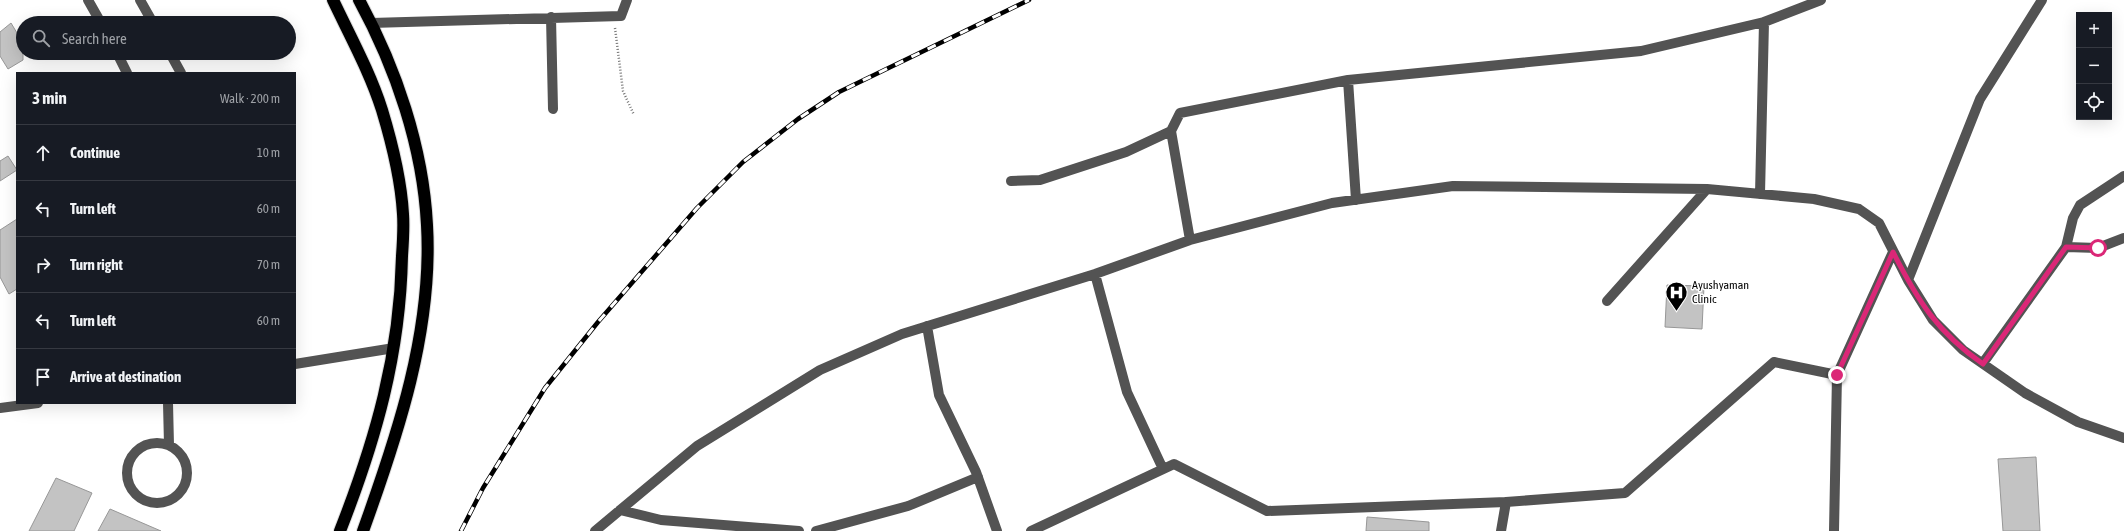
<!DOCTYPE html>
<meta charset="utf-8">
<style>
:root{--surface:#171b24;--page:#20242c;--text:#f1f3f6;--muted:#9ea1a6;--line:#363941}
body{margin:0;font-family:"Asap Condensed",sans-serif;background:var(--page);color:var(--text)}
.controls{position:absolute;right:12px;top:12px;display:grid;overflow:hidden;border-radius:0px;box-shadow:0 4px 16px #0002}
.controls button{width:36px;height:36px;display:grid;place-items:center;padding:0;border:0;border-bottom:1px solid var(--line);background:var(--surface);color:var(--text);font:20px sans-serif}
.stop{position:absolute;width:12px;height:12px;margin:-9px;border:3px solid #db2777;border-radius:50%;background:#fff}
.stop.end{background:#db2777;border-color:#fff;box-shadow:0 1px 4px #0008}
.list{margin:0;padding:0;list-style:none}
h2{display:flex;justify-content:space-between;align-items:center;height:52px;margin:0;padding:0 16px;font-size:17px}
h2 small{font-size:13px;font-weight:400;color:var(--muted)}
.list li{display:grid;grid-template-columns:26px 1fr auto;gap:12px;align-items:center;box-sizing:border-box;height:56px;padding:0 16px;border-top:1px solid var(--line)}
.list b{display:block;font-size:15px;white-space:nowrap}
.list em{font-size:13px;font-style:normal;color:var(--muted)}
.icon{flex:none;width:22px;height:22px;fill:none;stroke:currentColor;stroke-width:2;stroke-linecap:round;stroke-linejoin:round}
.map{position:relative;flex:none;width:2124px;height:531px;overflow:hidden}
.search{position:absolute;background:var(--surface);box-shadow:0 4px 16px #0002;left:16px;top:16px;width:280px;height:44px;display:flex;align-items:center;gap:10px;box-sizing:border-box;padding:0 14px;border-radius:22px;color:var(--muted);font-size:15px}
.panel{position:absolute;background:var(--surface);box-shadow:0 4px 16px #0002;left:16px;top:72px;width:280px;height:332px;border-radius:0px}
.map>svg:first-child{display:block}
</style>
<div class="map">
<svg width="2124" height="531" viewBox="0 0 2124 531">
<rect width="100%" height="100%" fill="#fff"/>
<!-- building -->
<path fill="#c3c3c3" stroke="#979797" d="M11 23 23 43V60L8 69 0 56V32Z
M8 156 17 170 0 181V161Z
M17 219V289L9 294 0 277V230Z
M1667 285 1704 286 1702 329 1665 327Z
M2036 457 2040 531H2003L1998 459Z
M56 478 92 493 74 531H29Z
M110 509 161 531H98Z
M1367 517 1429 522V531H1366Z"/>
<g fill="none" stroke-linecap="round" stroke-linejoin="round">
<defs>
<path id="highway" d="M333 0C350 36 370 72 382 110 392 143 401 179 403 214 404 228 403 242 402 256 400 355 376 439 340 531
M359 0C396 68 423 147 427 225 433 330 398 434 363 531"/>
</defs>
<!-- highway casing -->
<use href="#highway" stroke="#dbdbdb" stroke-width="14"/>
<!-- path -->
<path stroke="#757575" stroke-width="2.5" stroke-dasharray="1 2" stroke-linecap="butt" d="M615 28 623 91 634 115"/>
<!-- minor -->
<path stroke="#535353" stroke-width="10" d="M88 0 101 23
M140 0 153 23
M551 17 553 109
M371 23 621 16 627 0
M117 53 127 73
M170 53 181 73
M1348 80 1356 200
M1011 181 1040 180 1126 152 1171 131
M1760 194 1764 22
M1190 240 1171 131 1180 113 1348 80 1641 51 1764 22 1821 0
M2066 247 2073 218 2080 205 2124 176
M1095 274 1127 392 1163 469
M1908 280 1980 99 2042 0
M1607 301 1707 189
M927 326 939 395 976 472 997 531
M1983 363 2066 247 2098 248 2124 238
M295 364 394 348
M168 403 169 445
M0 408 38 403
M127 473a30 30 0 1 1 60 0a30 30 0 1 1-60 0Z
M620 510 661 520 799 531
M595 531 697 446 820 370 902 334 1095 274 1190 240 1332 203 1453 186 1707 189 1814 199 1859 209 1879 223 1908 280 1933 320 1963 350 2025 393 2078 422 2124 438
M816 531 908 506 978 477
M1031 531 1174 464 1267 511 1506 502
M1501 531 1506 502 1625 493 1774 362 1837 375
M1834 531 1837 375 1893 252"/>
<!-- highway -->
<use href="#highway" stroke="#000" stroke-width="12"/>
<defs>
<path id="rail" d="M461 531 483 488 545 388 598 322 697 208 743 162 798 119 839 92 1029 0"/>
</defs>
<!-- rail casing -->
<use href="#rail" stroke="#000" stroke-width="4.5"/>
<!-- rail -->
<use href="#rail" stroke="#fff" stroke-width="3" stroke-dasharray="9" stroke-linecap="butt"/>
</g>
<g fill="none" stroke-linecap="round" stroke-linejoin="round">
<!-- route -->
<path stroke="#db2777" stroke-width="5" d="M1837 375 1893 252C1918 301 1937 332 1983 364L2066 247 2098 248"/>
</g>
<!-- icons -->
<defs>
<symbol id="hospital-pin" viewBox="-11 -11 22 30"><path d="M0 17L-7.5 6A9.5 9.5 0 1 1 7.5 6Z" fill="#000" stroke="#fff"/><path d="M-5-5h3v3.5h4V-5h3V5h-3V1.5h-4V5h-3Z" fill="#fff"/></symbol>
</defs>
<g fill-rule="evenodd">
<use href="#hospital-pin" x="1664" y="280" width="25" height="34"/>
</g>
<g text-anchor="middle" stroke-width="3" stroke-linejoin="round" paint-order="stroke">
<!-- poi labels -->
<g font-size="12" fill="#000" stroke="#fff" text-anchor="start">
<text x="1692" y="289">Ayushyaman<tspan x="1692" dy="14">Clinic</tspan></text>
</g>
</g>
</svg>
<div class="controls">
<button>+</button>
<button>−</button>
<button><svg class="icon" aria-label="locate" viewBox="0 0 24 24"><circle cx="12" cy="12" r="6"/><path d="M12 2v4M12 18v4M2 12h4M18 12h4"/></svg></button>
</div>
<div class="stop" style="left:2098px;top:248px"></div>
<div class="stop end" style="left:1837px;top:375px"></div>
<div class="search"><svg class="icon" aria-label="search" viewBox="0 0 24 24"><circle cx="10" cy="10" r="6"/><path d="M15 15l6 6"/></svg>Search here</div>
<section class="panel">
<h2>3 min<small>Walk · 200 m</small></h2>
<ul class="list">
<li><svg class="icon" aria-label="ahead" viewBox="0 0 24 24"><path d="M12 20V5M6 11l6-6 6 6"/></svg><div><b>Continue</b></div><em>10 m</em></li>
<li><svg class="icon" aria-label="left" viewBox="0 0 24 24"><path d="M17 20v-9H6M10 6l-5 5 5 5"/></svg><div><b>Turn left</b></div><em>60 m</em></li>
<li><svg class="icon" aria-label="right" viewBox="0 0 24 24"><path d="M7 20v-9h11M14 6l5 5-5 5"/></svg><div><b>Turn right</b></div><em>70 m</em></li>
<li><svg class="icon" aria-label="left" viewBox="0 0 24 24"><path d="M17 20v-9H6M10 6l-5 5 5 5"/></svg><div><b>Turn left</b></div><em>60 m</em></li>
<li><svg class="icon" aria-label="arrive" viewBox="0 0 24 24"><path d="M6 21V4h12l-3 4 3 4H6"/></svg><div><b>Arrive at destination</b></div></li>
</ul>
</section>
</div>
